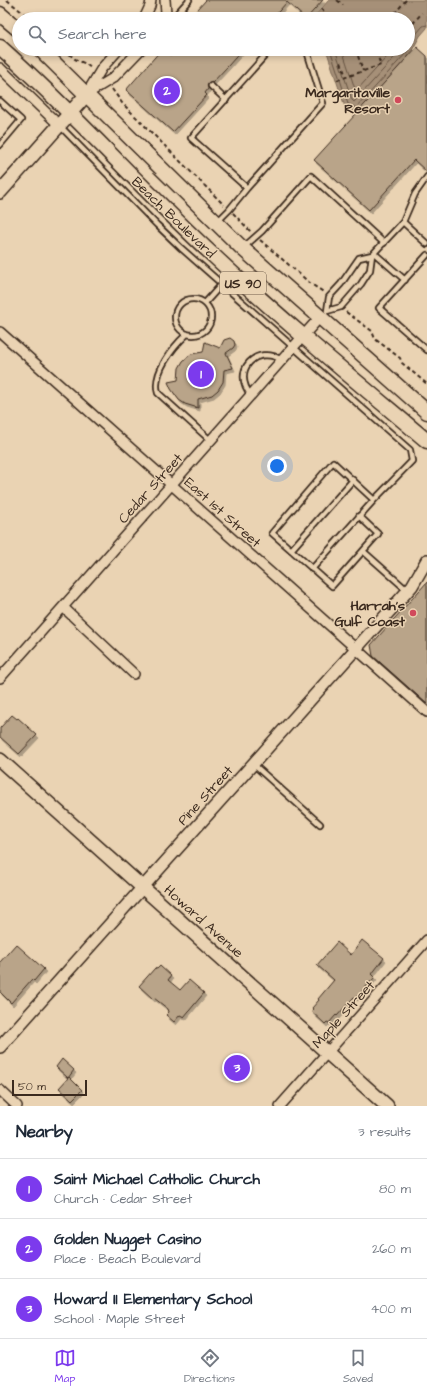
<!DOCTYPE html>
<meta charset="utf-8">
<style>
:root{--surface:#fff;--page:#f6f6f7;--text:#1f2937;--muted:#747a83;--line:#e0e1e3;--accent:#7c3aed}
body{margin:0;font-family:"Architects Daughter",sans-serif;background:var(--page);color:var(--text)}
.scale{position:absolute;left:12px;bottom:10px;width:75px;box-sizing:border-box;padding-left:4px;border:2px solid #3b2a1e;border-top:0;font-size:11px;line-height:14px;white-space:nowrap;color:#3b2a1e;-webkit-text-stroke:3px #ead3b3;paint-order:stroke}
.you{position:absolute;left:277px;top:466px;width:14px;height:14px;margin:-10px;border:3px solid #fff;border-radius:50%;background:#1a73e8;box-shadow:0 0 0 6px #1a73e833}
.badge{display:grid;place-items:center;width:26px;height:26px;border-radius:50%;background:var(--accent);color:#fff;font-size:13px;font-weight:700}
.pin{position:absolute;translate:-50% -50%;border:2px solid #fff;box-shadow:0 1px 4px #0006}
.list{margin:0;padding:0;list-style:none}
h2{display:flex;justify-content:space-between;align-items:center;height:52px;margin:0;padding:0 16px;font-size:17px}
h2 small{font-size:13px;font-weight:400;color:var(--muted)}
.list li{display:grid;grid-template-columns:26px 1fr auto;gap:12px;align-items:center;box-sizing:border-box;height:60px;padding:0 16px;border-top:1px solid var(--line)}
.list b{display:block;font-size:15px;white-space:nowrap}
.list p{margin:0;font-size:13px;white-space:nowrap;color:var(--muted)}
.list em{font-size:13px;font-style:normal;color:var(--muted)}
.icon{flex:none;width:22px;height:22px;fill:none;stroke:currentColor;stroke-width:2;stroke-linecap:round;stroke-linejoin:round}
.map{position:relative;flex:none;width:427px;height:1106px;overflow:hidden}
.search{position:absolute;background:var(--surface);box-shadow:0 2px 6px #0003;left:12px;right:12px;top:12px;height:44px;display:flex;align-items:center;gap:10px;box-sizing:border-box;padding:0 14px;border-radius:22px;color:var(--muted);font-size:15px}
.sheet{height:232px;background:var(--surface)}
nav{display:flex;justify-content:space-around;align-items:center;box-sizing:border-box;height:56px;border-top:1px solid var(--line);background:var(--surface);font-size:11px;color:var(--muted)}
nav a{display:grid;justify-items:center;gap:2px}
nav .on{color:var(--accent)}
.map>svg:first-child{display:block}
</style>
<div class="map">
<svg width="427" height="1106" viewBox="0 0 427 1106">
<defs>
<filter id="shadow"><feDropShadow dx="2" dy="3" stdDeviation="0" flood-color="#0004"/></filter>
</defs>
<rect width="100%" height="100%" fill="#ead3b3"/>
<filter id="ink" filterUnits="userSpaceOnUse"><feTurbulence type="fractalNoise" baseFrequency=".025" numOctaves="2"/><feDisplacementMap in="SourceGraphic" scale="8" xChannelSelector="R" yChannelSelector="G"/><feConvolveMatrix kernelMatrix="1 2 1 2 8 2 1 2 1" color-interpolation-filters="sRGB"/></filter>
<g filter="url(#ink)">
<!-- water -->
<path fill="#a69078" stroke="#7b6754" d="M329 0H427V28L420 36 410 54 357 114 345 107 326 49H408V19H312Z"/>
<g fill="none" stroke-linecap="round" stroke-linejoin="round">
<!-- shore -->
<path stroke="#665342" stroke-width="1" d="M330 49 348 104 356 108 407 52 417 33 423 26 427 25
M335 49 352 100 354 102 402 49
M342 49 355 89 357 90 394 49"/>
</g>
<!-- building -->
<path fill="#b9a489" stroke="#3b2a1e" filter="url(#shadow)" d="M206 0H323L306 19 287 2 272 19H189Z
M417 47 427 56V172L414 160 369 210 314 160Z
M162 49 170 55 172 54 174 55 177 53V49H243L228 66 212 83 208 84V89L205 93 207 95 173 132 126 90Z
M230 338 234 341 235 345 233 348 226 353 233 368 224 370 223 382 218 390 212 395 198 399V408L185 404 179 400 171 389 168 382 178 380 179 368 183 361 191 354 203 352 205 342 220 348 224 340Z
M427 582V704L373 656 371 645Z
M12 715 17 719 18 718 37 735 19 754 0 737V728Z
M362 940 384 958 372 974 375 977 356 998 354 997 337 1016 336 1015 329 1023 327 1022 325 1024 311 1011 313 1009 312 1008 319 1000 318 999 334 980 317 965 337 942 351 955Z
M16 944 44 969 34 981 32 979 11 1003 0 992V962Z
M160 966 171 976 168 980 180 990 189 980 204 993 184 1017 180 1015 174 1022 166 1015 169 1012 168 1009 154 998 153 999 139 986 155 968 157 969Z
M62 1059 74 1070 68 1078 56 1067Z
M69 1077 82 1090 72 1100 59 1088Z"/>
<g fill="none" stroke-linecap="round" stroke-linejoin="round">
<defs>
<path id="service" d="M172 19 189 0
M171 49 174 51
M211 86 226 100
M0 101 21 120 0 145
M60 126 157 225 181 248 410 450 412 461 374 500 333 462 272 533 332 586 363 551 408 591
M247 188 191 138 271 49
M218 221 229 210 247 188 323 103 307 51 305 49
M403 222 415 194 427 177
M244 247 262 231 311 176 384 243
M374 253 405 280
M372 255 370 270 361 284 341 307 327 311 329 297 341 284 359 258 372 255 403 222 427 244
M427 255 379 308 427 350
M175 317a18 18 0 1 1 36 0a18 18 0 1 1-36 0Z
M205 303 222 284
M187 334C173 347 152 373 158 393L210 440
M251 395C231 371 256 344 282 360
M359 516 378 534 363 551
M291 550 353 480
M312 569 374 500
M253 764 320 824"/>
<path id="minor" d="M144 19 150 6 151 0
M164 19 166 13 165 0
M0 68 59 125
M87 93 102 68 119 49
M87 94 113 78 141 49
M0 332 427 712
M63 607 134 674
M0 678 320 317
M0 1090 17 1106
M280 1106 427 940"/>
<path id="tertiary" d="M0 1047 412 586 427 560"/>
<path id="secondary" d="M0 192 87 94
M0 760 387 1106"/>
<path id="primary" d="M0 14 19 30
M0 47C75 113 141 189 215 257 283 321 356 381 427 441
M40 49 242 248 427 412"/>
</defs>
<!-- service casing -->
<use href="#service" stroke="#3b2a1e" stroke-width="8"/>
<!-- minor casing -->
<use href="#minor" stroke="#3b2a1e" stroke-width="12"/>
<!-- tertiary casing -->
<use href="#tertiary" stroke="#3b2a1e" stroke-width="14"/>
<!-- secondary casing -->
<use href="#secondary" stroke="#3b2a1e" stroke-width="16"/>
<!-- primary casing -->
<use href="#primary" stroke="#3b2a1e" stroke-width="17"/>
<!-- path -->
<path stroke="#3b2a1e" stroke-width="2" stroke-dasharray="4 3" stroke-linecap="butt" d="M7 0 31 19
M337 0 343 5
M321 9 331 18
M390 19 406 0
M408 29 422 13
M64 49 75 59 86 64 92 69
M377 54 390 49
M358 56 363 71
M341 62 346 77
M337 80 381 65 375 50
M112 89 122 103 224 205
M233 213 251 232
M260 240 311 284 325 293
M346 312 372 331 375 339 400 358 402 363 427 384"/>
<!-- service -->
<use href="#service" stroke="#ead3b3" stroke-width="4.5"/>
<!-- minor -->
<use href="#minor" stroke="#ead3b3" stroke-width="9"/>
<!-- tertiary -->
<use href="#tertiary" stroke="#ead3b3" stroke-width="11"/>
<!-- secondary -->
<use href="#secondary" stroke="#ead3b3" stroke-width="13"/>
<!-- primary -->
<use href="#primary" stroke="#ead3b3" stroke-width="14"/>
</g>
</g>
<!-- markers -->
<g fill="#d1495b" stroke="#ead3b3" stroke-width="1.5">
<circle cx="398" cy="100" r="4"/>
<circle cx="413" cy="613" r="4"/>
</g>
<g text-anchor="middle" stroke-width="3" stroke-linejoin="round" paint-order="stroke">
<!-- shield labels -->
<rect fill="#ead3b3" stroke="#705d4b" stroke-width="1" x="220" y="272" width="46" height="22" rx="3"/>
<g font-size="13" font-weight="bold" fill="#3b2a1e">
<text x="243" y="288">US 90</text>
</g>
<!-- poi labels -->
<g font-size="14" font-weight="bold" fill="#3b2a1e" stroke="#ead3b3" text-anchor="end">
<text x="390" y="97">Margaritaville<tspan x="390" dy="16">Resort</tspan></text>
<text x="405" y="610">Harrah's<tspan x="405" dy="16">Gulf Coast</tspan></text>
</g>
<!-- street labels -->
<g font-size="14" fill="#3b2a1e" stroke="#ead3b3">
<text transform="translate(174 217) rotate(44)" y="5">Beach Boulevard</text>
<text transform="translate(150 488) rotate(-48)" y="5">Cedar Street</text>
<text transform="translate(223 512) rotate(42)" y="5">East 1st Street</text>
<text transform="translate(205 795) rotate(-48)" y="5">Pine Street</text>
<text transform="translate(204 921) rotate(42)" y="5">Howard Avenue</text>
<text transform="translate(343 1014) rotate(-48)" y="5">Maple Street</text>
</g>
</g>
</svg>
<div class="scale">50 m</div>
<div class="you"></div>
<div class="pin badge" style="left:201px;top:374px">1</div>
<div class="pin badge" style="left:167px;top:91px">2</div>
<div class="pin badge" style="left:237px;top:1068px">3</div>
<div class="search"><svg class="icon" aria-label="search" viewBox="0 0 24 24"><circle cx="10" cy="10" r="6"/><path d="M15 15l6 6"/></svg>Search here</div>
</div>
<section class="sheet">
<h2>Nearby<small>3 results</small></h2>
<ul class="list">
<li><span class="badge">1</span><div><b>Saint Michael Catholic Church</b><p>Church · Cedar Street</p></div><em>80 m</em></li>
<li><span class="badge">2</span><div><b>Golden Nugget Casino</b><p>Place · Beach Boulevard</p></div><em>260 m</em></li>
<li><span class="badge">3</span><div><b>Howard II Elementary School</b><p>School · Maple Street</p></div><em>400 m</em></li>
</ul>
</section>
<nav>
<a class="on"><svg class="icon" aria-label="map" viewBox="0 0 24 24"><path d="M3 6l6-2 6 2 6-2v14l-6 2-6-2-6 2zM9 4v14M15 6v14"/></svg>Map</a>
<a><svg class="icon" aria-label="directions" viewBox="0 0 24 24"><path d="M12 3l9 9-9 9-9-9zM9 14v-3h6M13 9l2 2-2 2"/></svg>Directions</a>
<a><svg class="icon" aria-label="saved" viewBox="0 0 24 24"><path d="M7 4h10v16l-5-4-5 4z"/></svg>Saved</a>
</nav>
